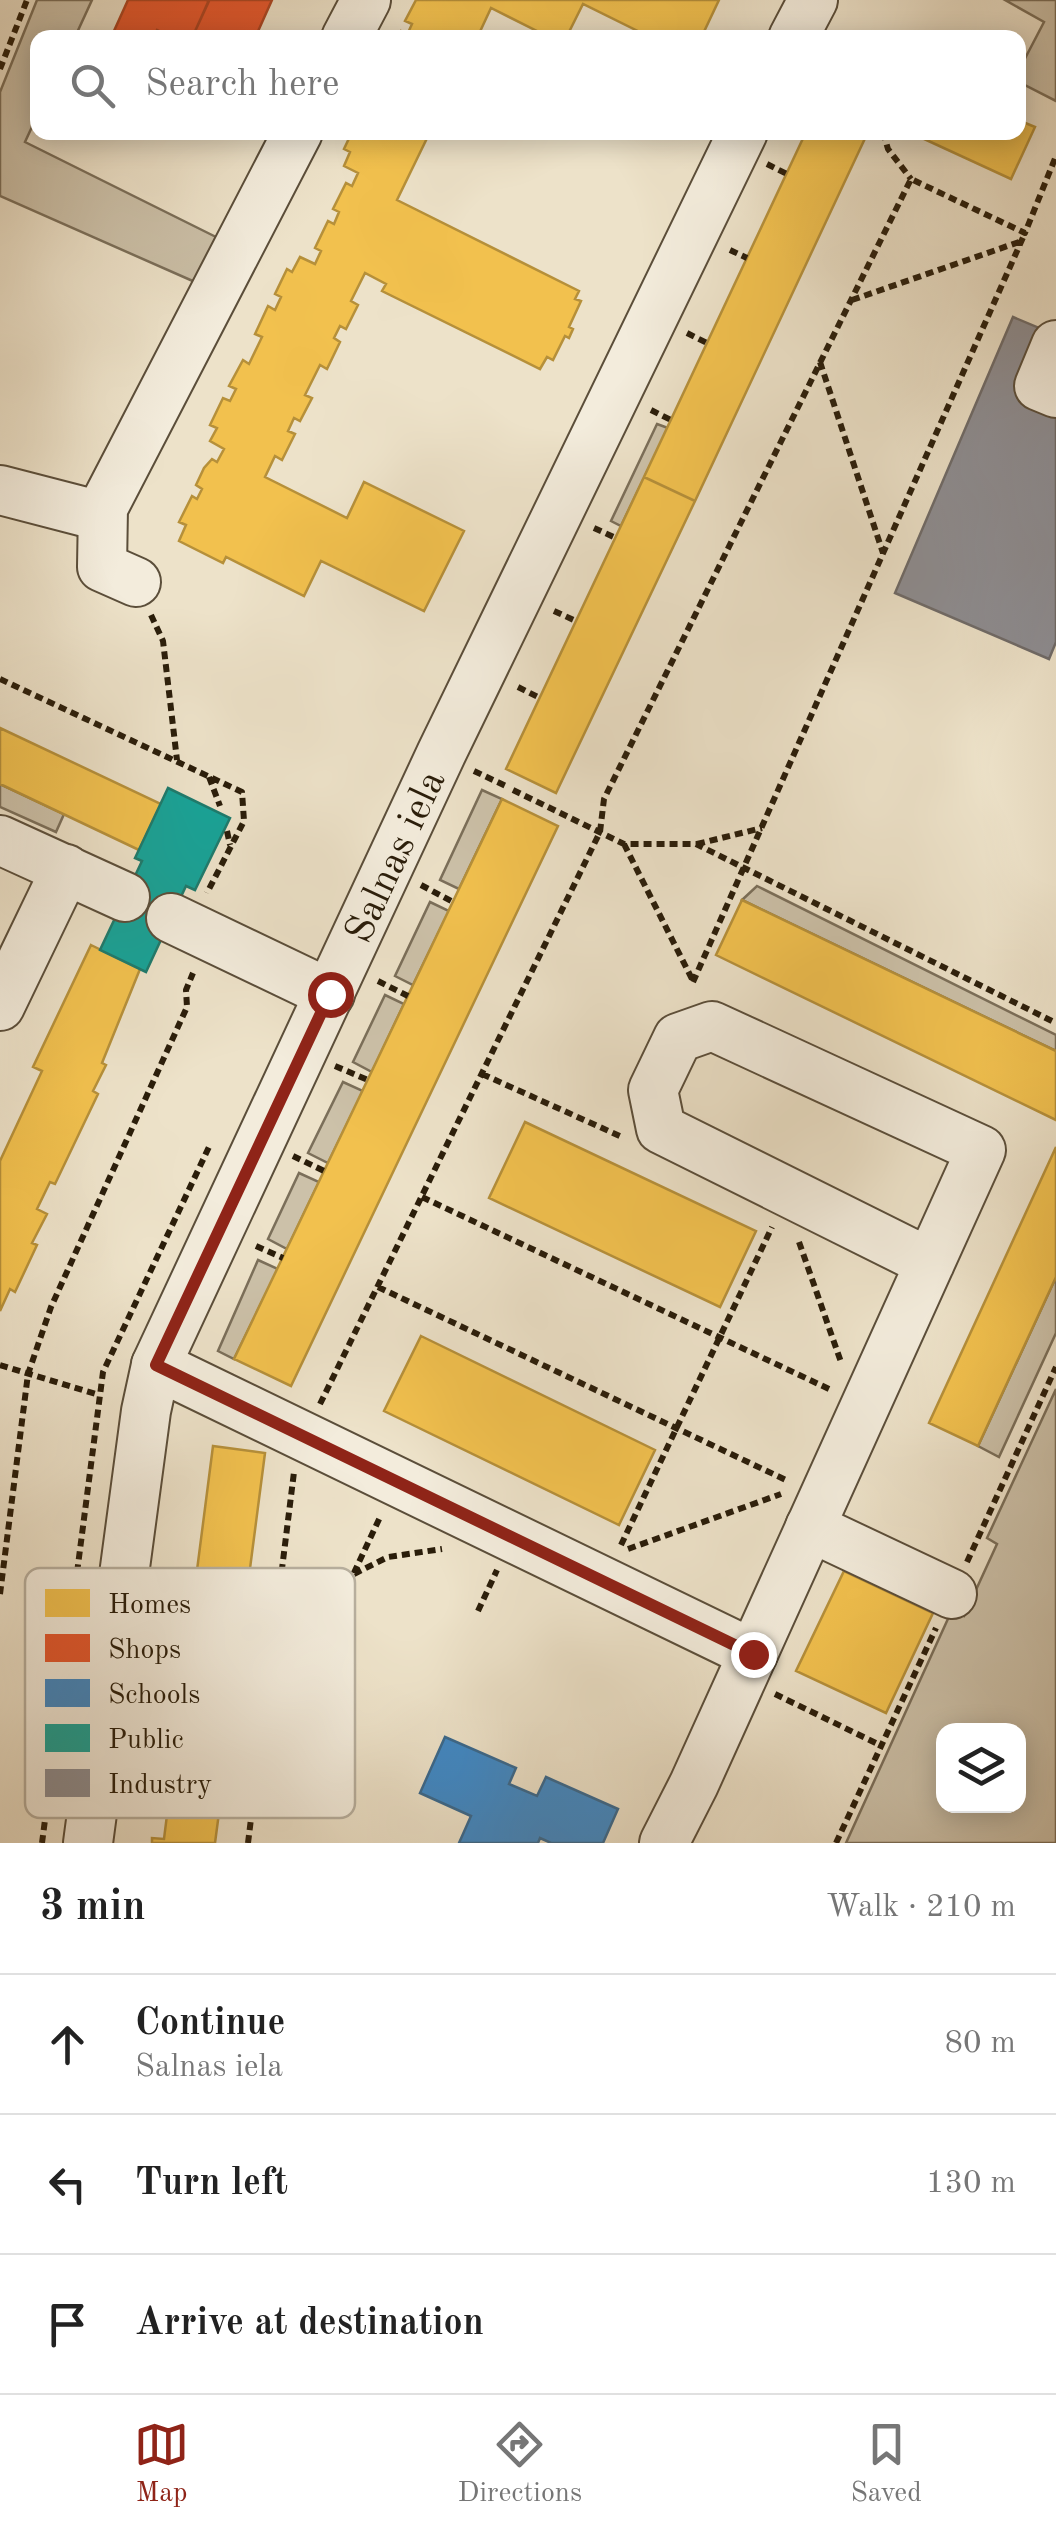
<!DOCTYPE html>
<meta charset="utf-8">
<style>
:root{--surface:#fff;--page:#f2f2f2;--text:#222;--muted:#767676;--line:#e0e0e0;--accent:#8f2418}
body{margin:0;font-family:"Old Standard TT",serif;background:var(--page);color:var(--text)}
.controls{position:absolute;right:30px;bottom:30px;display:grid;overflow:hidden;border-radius:20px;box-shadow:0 5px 25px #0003}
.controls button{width:90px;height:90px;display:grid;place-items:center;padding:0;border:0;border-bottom:2px solid var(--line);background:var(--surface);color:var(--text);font:50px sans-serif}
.stop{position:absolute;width:30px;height:30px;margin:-22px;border:8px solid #8f2418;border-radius:50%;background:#fff}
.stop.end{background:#8f2418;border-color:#fff;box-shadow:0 2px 10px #0008}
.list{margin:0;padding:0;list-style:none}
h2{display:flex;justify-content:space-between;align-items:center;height:130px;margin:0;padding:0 40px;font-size:42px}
h2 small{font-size:32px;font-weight:400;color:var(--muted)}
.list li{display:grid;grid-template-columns:65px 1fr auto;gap:30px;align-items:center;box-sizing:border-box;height:140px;padding:0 40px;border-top:2px solid var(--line)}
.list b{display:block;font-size:38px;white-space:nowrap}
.list p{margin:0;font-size:32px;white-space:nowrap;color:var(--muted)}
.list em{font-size:32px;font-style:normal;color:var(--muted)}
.icon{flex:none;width:55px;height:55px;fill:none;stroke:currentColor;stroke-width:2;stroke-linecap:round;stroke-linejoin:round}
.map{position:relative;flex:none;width:1056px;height:1843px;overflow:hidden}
.search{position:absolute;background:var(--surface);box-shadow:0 5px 25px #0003;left:30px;right:30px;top:30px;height:110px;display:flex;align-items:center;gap:25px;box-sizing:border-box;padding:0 35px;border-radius:20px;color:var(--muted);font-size:38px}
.sheet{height:550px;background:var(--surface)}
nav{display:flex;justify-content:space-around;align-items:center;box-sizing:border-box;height:140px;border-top:2px solid var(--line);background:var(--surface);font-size:28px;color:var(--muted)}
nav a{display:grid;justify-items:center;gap:5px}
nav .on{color:var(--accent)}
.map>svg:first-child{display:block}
</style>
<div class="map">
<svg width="1056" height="1843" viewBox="0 0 1056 1843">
<rect width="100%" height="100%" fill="#ede2c9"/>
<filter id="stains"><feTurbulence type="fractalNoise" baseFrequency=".002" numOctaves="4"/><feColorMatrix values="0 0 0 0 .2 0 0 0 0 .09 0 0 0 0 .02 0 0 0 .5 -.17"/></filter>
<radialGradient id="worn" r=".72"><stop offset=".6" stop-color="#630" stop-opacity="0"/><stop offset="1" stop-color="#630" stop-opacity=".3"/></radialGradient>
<!-- green -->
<path fill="#ccc1a9" stroke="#7b6f5a" stroke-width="2.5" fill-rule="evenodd" d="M37 0H92L75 37 38 38 37 116 25 142 216 237 195 282 0 196V92Z
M1005 0H1056V101L1019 82V70L1044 22Z
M657 424 668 428 621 526 611 521Z
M0 784 64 814 56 832 0 807Z
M482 790 502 799 459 889 440 880Z
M757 886 1056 1035V1051L742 900Z
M430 902 449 911 413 985 395 976Z
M385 995 404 1004 372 1072 353 1062Z
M343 1082 363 1091 328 1163 308 1153Z
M299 1173 319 1182 287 1249 268 1239Z
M258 1260 278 1269 234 1359 218 1351Z
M1056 1277V1333L999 1457 978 1446Z
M1056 1389V1843H846L952 1610 964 1616 997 1544 987 1538ZM944 1730H1018V1806H944Z"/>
<!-- homes -->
<path fill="#f2c14e" stroke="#b6903a" stroke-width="2.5" d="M416 0H719L701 38H652L583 4 566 38H551L491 8 477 38H398L401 31 407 35 412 24 405 21Z
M1018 120 1035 127 1011 179 909 132H1018Z
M352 132H430L397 200 579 291 575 299 581 301 569 327 573 329 569 338 565 336 553 360 547 357 540 369 382 291 386 284 365 273 351 301 358 305 346 329 340 326 334 338 340 342 327 369 320 365 305 395 312 398 300 421 294 418 288 431 295 434 282 460 275 456 265 477 347 518 364 482 464 531 424 611 321 561 304 596 226 557 223 563 179 541 186 525 179 522 192 496 197 499 202 489 196 485 204 468 212 459 217 462 224 449 210 441 217 428 210 425 223 398 230 401 236 389 229 386 243 360 249 364 262 337 255 334 268 306 275 310 281 297 275 294 287 269 292 272 300 257 315 264 321 251 315 248 328 221 334 224 339 212 333 209 346 183 352 186 358 173 344 166 350 152 344 149Z
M806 132H868L695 501 644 477Z
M644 477 695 501 556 793 506 769Z
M0 728 161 804 139 850 0 784Z
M502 799 558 826 291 1386 234 1359Z
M742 900 1056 1051V1120L716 955Z
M91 945 140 969 102 1063 106 1065 93 1091 98 1094 55 1184 50 1182 37 1209 47 1214 32 1243 37 1245 15 1292 10 1289 0 1311V1161L42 1071 33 1067Z
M525 1122 756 1231 720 1307 489 1198Z
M1056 1147V1277L978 1446 929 1423Z
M421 1336 655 1450 619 1525 384 1411Z
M213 1446 265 1453 248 1584 238 1583 221 1714 232 1715 215 1843H152V1838L164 1839 180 1712 168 1710 186 1577 196 1578Z
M844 1571 933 1613 886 1713 796 1671Z"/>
<!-- shops -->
<path fill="#e4572e" stroke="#ac4623" stroke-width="2.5" d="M128 0H206L209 1 192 38H173L157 30 153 38H128L114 31Z
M272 0 255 38H192L209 0Z"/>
<!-- schools -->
<path fill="#3f88c5" stroke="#39688d" stroke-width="2.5" d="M445 1737 516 1768 509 1784 537 1796 546 1777 618 1809 603 1843H551L540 1838 538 1843H459L471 1816 420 1793Z"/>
<!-- public -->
<path fill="#17a398" stroke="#1d7b6d" stroke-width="2.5" d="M168 788 230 818 195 890 186 886 146 972 100 950 142 861 135 858Z"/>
<!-- industry -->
<path fill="#8d8d92" stroke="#6f6b69" stroke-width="2.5" d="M1013 317 1056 335V642L1049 659 895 593Z"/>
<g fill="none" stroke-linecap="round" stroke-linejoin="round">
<defs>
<g id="minor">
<path d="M346 38 366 0"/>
<path d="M793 38 813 0"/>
<path d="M1056 345 1039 386 1056 393"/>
<path d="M0 490 89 513 103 508"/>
<path d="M136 582 102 567 103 508 298 132"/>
<path d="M0 840 125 897"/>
<path d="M171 918 330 994"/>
<path d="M0 1006 66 869"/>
<path d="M156 1365 753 1654"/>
<path d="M810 1527 952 1594"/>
<path id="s1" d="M88 1843 146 1411 156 1365 441 754 743 132"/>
<path d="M664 1843 694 1784 981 1150 712 1026 678 1038 653 1090 661 1129 930 1263"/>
</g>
</defs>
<!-- minor casing -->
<use href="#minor" stroke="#5b4e3a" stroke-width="52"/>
<!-- path -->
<path stroke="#2a1d0a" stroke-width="6" stroke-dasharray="8 5" stroke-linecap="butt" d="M916 38 917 37
M0 69 27 0
M883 132 888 149 911 179
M767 164 787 174
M730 250 747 258
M852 300 1019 242
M687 333 707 343
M820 362 883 553
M651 410 671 420
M594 528 616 538
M554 611 576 621
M151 615 163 641 177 760
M0 679 242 792 244 821 207 893
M518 687 540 698
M474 771 508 787
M209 777 220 806
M513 790 624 844H696L1056 1023
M227 831 230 845
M624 844 693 981
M697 844 762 828
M421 885 453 902
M378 981 408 996
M693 982 1025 233
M335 1066 368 1080
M482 1074 622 1137
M293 1156 324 1171
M422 1197 829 1389
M799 1242 841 1362
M256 1246 283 1258
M378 1287 788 1481
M0 1365 99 1395
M320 1404 600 832 604 799 911 179 1025 233 1056 156
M621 1545 772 1227
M628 1549 781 1494
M967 1562 1056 1367
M354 1574 388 1557 442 1549
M0 1594 28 1374 51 1307 187 1007 186 990 193 973
M478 1611 497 1570
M775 1694 882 1746
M260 1758 276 1740 381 1515
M42 1843 103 1372 209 1147
M248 1843 294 1472
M836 1843 936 1628"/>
<!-- minor -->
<use href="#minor" stroke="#f3ecdc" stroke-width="48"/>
</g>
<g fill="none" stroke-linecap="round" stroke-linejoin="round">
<!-- route -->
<path stroke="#8f2418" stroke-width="12" d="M330 994 156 1365 753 1654"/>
</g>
<g text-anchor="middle" stroke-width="10" stroke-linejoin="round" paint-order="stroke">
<!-- street labels -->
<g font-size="40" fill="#2a1d0a" stroke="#f3ecdc">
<text dy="14" stroke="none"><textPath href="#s1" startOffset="1045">Salnas iela</textPath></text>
</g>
</g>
<!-- legend -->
<rect x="25" y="1568" width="330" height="250" rx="15" fill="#f3ecdc" stroke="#b7ae9d" stroke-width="2.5"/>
<rect x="45" y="1589" width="45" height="28" fill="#f2c14e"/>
<rect x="45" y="1634" width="45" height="28" fill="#e4572e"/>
<rect x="45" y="1679" width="45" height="28" fill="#3f88c5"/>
<rect x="45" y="1724" width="45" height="28" fill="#17a398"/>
<rect x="45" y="1769" width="45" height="28" fill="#8d8d92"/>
<g font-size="28" fill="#2a1d0a">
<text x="108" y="1613">Homes</text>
<text x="108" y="1658">Shops</text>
<text x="108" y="1703">Schools</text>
<text x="108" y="1748">Public</text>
<text x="108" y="1793">Industry</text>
</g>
<rect width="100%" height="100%" filter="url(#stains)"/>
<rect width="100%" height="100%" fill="url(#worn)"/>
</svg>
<div class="controls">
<button><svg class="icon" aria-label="layers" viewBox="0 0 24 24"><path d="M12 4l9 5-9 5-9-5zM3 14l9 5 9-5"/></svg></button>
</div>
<div class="stop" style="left:330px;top:994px"></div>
<div class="stop end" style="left:753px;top:1654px"></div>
<div class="search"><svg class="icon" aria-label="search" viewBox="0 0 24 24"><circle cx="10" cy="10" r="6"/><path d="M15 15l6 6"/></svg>Search here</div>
</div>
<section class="sheet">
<h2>3 min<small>Walk · 210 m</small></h2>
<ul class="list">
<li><svg class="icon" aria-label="ahead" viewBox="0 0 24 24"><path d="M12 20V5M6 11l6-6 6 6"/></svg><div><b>Continue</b><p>Salnas iela</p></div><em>80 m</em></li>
<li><svg class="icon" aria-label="left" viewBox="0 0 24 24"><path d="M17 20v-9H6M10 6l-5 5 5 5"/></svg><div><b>Turn left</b></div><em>130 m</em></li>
<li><svg class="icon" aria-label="arrive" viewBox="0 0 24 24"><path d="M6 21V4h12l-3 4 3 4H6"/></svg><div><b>Arrive at destination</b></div></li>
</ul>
</section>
<nav>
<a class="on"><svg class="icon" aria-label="map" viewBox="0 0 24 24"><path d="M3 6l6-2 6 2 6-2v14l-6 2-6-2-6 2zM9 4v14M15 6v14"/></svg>Map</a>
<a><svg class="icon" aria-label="directions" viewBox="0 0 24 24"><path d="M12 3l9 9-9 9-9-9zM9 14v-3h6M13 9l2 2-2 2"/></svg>Directions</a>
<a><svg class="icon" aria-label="saved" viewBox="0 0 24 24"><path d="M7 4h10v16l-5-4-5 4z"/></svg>Saved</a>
</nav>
